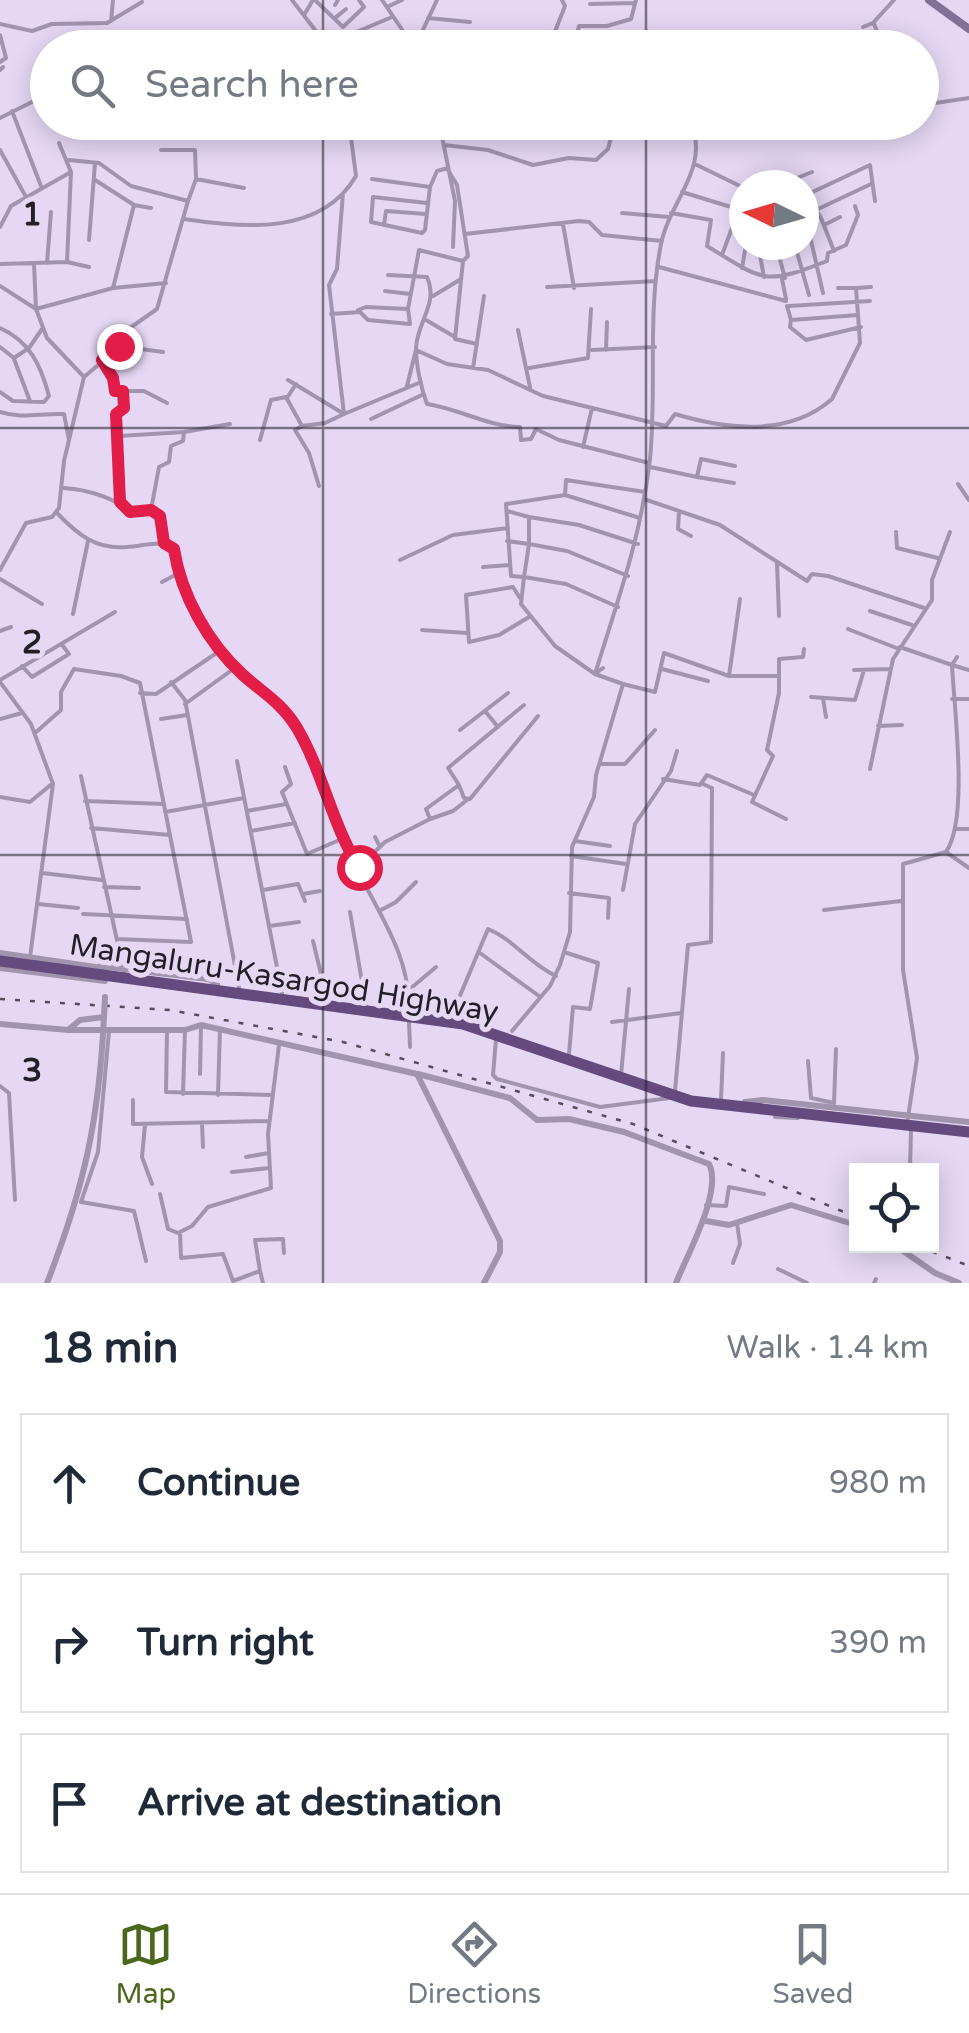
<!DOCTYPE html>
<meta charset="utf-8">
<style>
:root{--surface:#fff;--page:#f2f2f3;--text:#1f2937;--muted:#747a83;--line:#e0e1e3;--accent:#4a671b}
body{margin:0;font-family:"Varela Round",sans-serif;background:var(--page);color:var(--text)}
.controls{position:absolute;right:30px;bottom:30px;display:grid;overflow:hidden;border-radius:0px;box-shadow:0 5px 25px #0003}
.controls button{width:90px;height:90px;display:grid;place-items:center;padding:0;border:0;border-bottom:2px solid var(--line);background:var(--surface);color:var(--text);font:50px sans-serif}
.compass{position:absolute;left:729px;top:170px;width:90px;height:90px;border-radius:50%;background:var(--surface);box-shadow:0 5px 25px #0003;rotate:275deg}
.stop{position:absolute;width:30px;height:30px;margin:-22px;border:8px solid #e11d48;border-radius:50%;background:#fff}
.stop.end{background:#e11d48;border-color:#fff;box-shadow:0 2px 10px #0008}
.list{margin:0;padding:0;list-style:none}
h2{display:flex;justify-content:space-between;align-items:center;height:130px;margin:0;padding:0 40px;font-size:42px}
h2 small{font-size:32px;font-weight:400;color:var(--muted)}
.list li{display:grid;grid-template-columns:65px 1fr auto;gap:30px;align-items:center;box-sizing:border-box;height:140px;margin:0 20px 20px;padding:0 20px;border:2px solid var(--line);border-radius:0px}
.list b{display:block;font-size:38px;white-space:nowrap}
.list em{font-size:32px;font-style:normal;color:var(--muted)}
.icon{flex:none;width:55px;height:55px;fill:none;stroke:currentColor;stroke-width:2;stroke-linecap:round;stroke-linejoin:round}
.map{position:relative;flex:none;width:969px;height:1283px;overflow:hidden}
.search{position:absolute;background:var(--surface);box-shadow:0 5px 25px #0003;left:30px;right:30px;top:30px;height:110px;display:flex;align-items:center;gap:25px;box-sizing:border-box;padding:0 35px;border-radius:55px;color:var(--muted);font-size:38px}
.sheet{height:610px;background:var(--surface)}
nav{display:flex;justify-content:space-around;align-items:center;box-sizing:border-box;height:140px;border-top:2px solid var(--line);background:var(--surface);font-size:28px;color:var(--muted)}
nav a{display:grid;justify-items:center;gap:5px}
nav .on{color:var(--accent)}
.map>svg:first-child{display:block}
</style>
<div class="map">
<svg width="969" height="1283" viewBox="0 0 969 1283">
<rect width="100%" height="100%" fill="#e6d8f5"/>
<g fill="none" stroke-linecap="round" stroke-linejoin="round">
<!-- minor -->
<path stroke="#a194af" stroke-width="4" d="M292 0 329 48
M315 0 343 27 364 7 359 0
M382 0 405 34 418 41
M590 4 635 3
M335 5 338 0
M387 7 402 0
M304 15 313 0
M335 18 346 9
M428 18 470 22
M111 21 113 0
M0 24 32 31 52 24 107 23 142 2
M874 24 881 41 890 48
M863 27 873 23 894 0
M405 34 407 48
M534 34H554L565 6 562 0
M0 35 6 58 0 62
M328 44 392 17
M345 48 361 42
M420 48 421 34 437 0
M434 48 455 47
M574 48 579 26H607L631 19 636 0
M0 70 3 67
M922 105 969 98
M12 111 41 186
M0 118 48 94
M439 122 455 201 453 247
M542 122H552
M59 143 71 172 67 262
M444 145 488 150 533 165 569 158 596 160 608 149 615 122
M0 150 26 197
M161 150H195L196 179 244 188
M69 160 99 163 131 186 188 201 157 309 127 330 118 348 84 377
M697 165 744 188
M448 170 457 185 468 256 463 261 455 339 477 344
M797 178 812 172
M372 179 430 187 437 171 448 168
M95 180 134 205 151 208
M782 185 797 178 799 185
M682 192 744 211
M804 196 870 165 875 201
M804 197 812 209
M188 201 196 179
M427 203 373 197 371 222 422 233 425 230 430 187
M622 213 669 217
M671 213 711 220 707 246C764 281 764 286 827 261L828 253 846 245 858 215 855 206
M821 218 834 251
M184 219C243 228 321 236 356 176L349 122
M807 223 823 293
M563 224 574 288
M804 224 820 216 816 210 871 184
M384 225 386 211 426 214
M824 225 840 217
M0 227 11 206 71 172
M465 234 579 221 589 222 602 235 662 241
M89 240 95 163
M758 245 764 277
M776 245 785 278
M795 245 809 295
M722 255 739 209
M47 263 51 212
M0 264 67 262 89 267
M34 264 36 309 113 288 134 205
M659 267 786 301
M742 268 746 245
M388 275 427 277C439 303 417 322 416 348 416 365 421 388 427 404 460 409 486 426 520 427L521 440 531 439 536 429 559 440 649 463
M782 279 786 299
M0 286 36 309 47 338 84 377 64 461 59 508 52 517 26 523 0 570
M547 287 656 281
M113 288 166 283
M856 288 871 287
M385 291 410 294
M433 296 461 279
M787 306 791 320 858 315 856 288H838
M789 306 870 301
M358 310 366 307 408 309
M331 314 360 312 368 320 410 324 408 309 419 250 463 261
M426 320 455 337
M791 320 790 327 806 340 861 327
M0 328C30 341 41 366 49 396L44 402 13 401 0 392
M518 330 530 387
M119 346 163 352
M0 347 14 358 29 348 42 329
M592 350 655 347
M606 350 607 322
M14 359 30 401
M101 360 113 378 115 391H144L167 403
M473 368 484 296
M529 368 588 358 591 309
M288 380 344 414 421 382
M407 386 416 350 447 364 488 370 543 396 666 426 675 414C725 429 789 437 832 399L860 343 858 315
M287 398 296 384
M0 412C21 419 41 413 64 414L69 440
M371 419 424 394
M302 426 325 423 344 414 329 285 337 269 343 193
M119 436 184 432
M260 440 271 400 286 397 302 426 295 430 309 453 319 486
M583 447 592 408
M650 467 697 477 701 459 735 466
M697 477 734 483
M958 484 969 500
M64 488C89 490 111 496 131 512L151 510 162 518 164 543
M565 495 640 518
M644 499 720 525 807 581 812 574 828 576 924 608
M119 502 116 414 124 407 123 391
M151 510 159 467 169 462 171 446 183 441 184 432 230 424
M507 511 529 517V544L567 551 628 576
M679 511 678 529 691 536
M57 513C77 534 96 550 127 547 145 546 157 539 174 549 181 596 208 643 243 675 256 687 272 694 284 709 314 749 328 794 344 840 364 895 413 950 408 1010
M529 517 579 525 638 544
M896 532 897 548 938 558
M507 541 529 544 524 577 566 584 618 607
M400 560 453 535 508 528
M777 563 779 616
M483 567 510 565
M0 579 42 604
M162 582 179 573
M520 598 513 587 466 595 469 642 499 635 529 617
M870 611 912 625
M73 614 88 541
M848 629 899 649
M422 630 467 633
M0 631 11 627
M900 647 952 665 957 657
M22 666 32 677 69 654 63 646
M603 668 595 674 555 646 521 604 524 577 511 576 506 504 565 495 566 480 645 492
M662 669 708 681
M854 670 890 669
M729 676 740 599
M0 680 115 612
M0 682 31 724 53 784 30 957
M171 682 185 700 239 987
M623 684 655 692 664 653 729 676H778
M140 693 156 694 221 650
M811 697 855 700 864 670
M823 698 826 717
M952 699H969
M185 704 236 667
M485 711 498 727
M0 719 22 713
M161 719 187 715
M878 726 902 725
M460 730 508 693
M35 733 61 710V692L74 669 121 676 140 683 191 942 117 939
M237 761 282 993
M600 764H625L655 730
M285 767 291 784 282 792 307 854 344 838
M870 769 893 659 932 600V580L950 532
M81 776 124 972
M663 779 700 785 707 775 754 795
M459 785 464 798 470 799 538 716
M0 797 30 802 53 783
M85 801 164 804
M247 811 286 804
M165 812 244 798
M430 819 453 811 467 800
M786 819 752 802 773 756 767 750 779 693V659L803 657 804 649
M91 828 170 835
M956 829H969
M251 831 295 823
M375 837 380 847
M575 841 610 846
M946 852 969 868
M571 856 626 864
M359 867 385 842 430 819 426 809 459 785 448 768 524 705
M42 873 102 880
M104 887 139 888
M263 890 298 884 305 901
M623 890 635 824 671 771 677 751
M569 893 609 898 608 918
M303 894 320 891
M38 904 78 908
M381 910 396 902 416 882
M824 910 901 901
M350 912 366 1005
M83 914 187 919
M269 926 299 922
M313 941 327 999
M564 952 598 963 590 1009 573 1007 569 1054
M480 953 539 996
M410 989 436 967
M457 1017 459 998 488 929C513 939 530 964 556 976
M409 1022 410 1047
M612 1022 681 1013
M167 1030 166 1092 273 1095
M512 1031 550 986 560 965 570 932 572 847 594 797 596 775 623 684 595 674C618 599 641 537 650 459 657 388 647 314 661 244 670 200 710 169 691 122
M496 1039 493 1075 497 1079 600 1107 670 1098
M808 1061 811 1098 834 1103
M200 1074 201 1025
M621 1075 629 989
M0 1086 9 1093 15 1200
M675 1091 688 945 711 942 712 788 703 784
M183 1094 185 1030
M218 1095 220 1029
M133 1100V1124L270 1121
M721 1100 723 1053
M834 1103 836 1049
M775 1117 798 1118
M202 1123 203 1147
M907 1124 917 1058 903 970V864L946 852C969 819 954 708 952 665L969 670
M145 1125 142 1157 152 1184
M246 1157 269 1153
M910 1170 911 1130
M232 1172 269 1168
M160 1194 168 1229 178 1233 192 1226 208 1207 271 1188 268 1134 279 1045
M81 1202 98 1152 109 1031
M81 1202 134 1211 146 1261
M706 1205 726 1206 729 1187 764 1194
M180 1232 181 1258 223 1254 233 1281 260 1271 255 1240 283 1239 284 1253
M733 1263 740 1244 737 1223
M778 1269 807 1283
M260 1271 263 1283
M874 1283 876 1279"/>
<!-- tertiary -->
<path stroke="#a194af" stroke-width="6" d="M0 953 102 968
M100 966 208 979 217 984V989
M0 968 105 981
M0 1024 68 1030 80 1020 104 1017C99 1120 84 1188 47 1283
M68 1030H185L201 1025 417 1074 500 1241V1252L484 1283
M418 1074 510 1098 537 1120 569 1119 624 1132 709 1164C723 1191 687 1255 676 1283
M745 1102 763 1100 969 1122
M706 1221 729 1225 791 1205 856 1225
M896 1246 935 1273 959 1283"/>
<!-- secondary -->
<path stroke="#837097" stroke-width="8" d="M929 0 969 29"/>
<!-- trunk -->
<path stroke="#644a7d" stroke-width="11" d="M0 961 463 1024 691 1101 969 1132"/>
<!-- rail -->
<path stroke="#544d5c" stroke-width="2.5" stroke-dasharray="5 10" stroke-linecap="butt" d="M0 999 170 1010 343 1042 633 1124 856 1217
M918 1246 969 1266"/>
<!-- tertiary-bridge -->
<path stroke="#a194af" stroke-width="6" d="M104 1017 105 997"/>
</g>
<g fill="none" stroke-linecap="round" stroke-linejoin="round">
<!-- route -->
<path stroke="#e11d48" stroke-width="12" d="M119 346 102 360 113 378 115 391H123L124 408 116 414 120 502 130 512 151 510 160 516 164 543 174 549C181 595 208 643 243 675 263 693 282 703 297 728 323 772 332 825 359 867"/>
</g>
<!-- grid -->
<path fill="none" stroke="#231e28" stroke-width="2.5" stroke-opacity="0.55" d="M323 0V48M646 0V48M323 122V1283M646 122V1283M0 428H969M0 855H969"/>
<g text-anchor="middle" stroke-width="10" stroke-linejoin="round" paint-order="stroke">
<!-- street labels -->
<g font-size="30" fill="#231e28" stroke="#e6d8f5">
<text transform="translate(284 978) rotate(9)" y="10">Mangaluru-Kasargod Highway</text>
</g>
</g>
<g font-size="32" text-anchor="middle" font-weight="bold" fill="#231e28" stroke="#e6d8f5" stroke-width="10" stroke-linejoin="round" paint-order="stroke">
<text x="32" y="225">1</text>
<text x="32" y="653">2</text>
<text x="32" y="1081">3</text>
</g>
</svg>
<div class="controls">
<button><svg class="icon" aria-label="locate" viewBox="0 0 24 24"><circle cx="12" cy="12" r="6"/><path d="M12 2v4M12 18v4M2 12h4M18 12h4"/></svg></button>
</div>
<svg class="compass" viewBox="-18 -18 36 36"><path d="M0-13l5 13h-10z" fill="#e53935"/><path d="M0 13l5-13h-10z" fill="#747a83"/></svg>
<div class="stop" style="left:359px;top:867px"></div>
<div class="stop end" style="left:119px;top:346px"></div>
<div class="search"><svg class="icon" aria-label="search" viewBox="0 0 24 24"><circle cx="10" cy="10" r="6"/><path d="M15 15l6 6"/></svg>Search here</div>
</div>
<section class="sheet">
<h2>18 min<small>Walk · 1.4 km</small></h2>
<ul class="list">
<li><svg class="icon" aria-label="ahead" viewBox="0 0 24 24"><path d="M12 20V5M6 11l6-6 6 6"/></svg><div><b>Continue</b></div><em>980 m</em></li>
<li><svg class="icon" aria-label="right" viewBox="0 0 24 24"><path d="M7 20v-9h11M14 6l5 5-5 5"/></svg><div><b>Turn right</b></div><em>390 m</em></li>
<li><svg class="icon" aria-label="arrive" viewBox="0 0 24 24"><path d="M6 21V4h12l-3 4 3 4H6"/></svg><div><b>Arrive at destination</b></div></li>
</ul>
</section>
<nav>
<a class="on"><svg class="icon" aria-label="map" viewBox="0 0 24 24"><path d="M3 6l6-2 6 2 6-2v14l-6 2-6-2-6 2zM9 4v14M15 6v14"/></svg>Map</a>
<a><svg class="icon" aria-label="directions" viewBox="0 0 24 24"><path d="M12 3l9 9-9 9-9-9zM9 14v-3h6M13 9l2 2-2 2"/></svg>Directions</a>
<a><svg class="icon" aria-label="saved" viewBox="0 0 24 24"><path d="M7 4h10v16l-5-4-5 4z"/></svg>Saved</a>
</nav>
